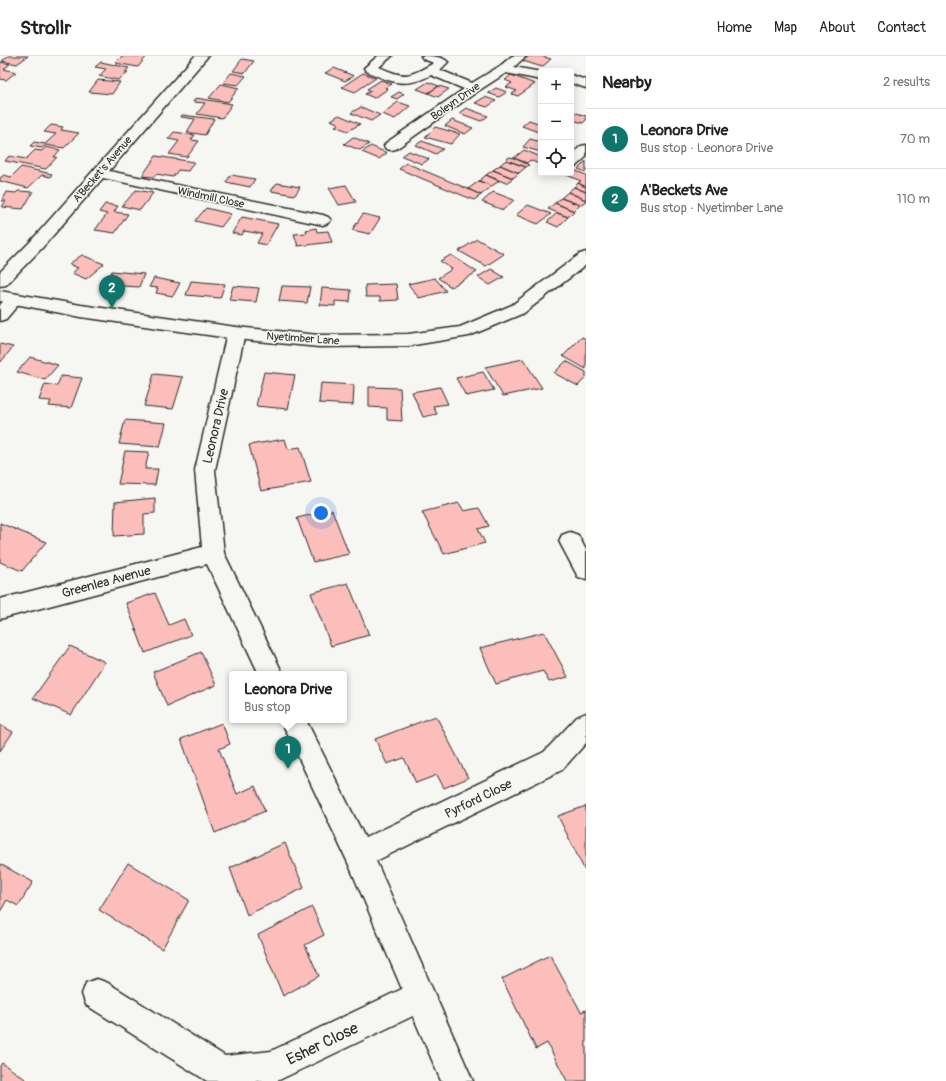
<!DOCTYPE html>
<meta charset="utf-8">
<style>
:root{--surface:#fff;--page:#f6f6f6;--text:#222;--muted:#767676;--line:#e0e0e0;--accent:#0f766e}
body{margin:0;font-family:Pangolin,sans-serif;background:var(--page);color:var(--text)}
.controls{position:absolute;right:12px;top:12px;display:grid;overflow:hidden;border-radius:4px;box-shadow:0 2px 10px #0003}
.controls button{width:36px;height:36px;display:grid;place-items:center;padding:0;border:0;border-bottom:1px solid var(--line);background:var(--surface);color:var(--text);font:20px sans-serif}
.you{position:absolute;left:321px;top:457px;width:14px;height:14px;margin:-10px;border:3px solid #fff;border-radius:50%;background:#1a73e8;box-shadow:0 0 0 6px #1a73e833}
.badge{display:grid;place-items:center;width:26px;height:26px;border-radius:50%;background:var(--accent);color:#fff;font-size:13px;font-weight:700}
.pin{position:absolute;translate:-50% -33px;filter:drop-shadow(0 1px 2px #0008)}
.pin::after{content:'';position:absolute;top:21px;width:14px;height:12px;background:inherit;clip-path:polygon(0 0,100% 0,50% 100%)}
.popup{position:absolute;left:229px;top:615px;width:118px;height:52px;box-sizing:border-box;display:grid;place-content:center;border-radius:4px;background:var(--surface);filter:drop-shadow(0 1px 3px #0005);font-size:13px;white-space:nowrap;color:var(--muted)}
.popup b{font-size:15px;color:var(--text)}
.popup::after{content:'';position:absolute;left:50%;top:100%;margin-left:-8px;border:8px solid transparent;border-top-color:var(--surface)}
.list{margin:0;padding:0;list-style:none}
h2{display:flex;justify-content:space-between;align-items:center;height:52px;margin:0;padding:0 16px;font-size:17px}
h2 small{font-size:13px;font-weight:400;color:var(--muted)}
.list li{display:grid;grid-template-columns:26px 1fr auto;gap:12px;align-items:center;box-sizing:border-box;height:60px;padding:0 16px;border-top:1px solid var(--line)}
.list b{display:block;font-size:15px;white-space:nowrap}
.list p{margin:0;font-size:13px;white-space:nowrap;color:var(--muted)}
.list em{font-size:13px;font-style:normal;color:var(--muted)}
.icon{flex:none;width:22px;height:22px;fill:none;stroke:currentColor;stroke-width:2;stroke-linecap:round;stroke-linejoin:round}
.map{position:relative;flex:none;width:586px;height:1025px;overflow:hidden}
header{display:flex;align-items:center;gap:24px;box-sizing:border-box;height:56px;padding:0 20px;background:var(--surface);border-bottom:1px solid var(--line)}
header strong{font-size:19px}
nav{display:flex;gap:22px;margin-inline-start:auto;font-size:14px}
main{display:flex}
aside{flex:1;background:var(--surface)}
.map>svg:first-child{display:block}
</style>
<header>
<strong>Strollr</strong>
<nav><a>Home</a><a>Map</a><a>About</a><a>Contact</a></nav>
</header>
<main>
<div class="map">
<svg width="586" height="1025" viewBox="0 0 586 1025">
<rect width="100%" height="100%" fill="#f6f6f2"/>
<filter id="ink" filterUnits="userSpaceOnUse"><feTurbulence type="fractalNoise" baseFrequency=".025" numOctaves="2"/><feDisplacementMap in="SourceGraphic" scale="8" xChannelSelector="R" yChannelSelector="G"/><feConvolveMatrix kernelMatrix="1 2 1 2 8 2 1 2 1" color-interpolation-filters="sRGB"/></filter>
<g filter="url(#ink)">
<!-- building -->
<path fill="#fbbebb" stroke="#2b2b2b" d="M8 0H28L17 8 2 5Z
M122 0H147L138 11 115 7Z
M529 0H541L551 3 542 11 523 5Z
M242 3 254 5 245 17 233 15Z
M0 6 10 8 4 13 16 16 6 24 0 23Z
M101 6 129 12 125 16H128L118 24 99 20 106 13 95 11Z
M334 12 354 20 345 25 325 17Z
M231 17 246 20 238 29 223 27Z
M363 17 376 22 355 36 342 31Z
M511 19 535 28 518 40 512 38 517 35 506 31 512 27 505 24Z
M98 24 120 26 112 38 89 36Z
M381 24 392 28 385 32 388 33 374 42 365 38 371 35 367 33Z
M428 26 439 30 428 37 417 33Z
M221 28 239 32 228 46 209 42Z
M439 30 449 33 438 41 428 37Z
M496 32 507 36 499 41 488 37Z
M399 36 404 38 397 43 391 41Z
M485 41 496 45 487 51 475 47Z
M196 42 232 48 222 62 197 58 205 47 193 46Z
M398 46 410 50 395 63 382 58Z
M361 51 380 59 371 65 351 57Z
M466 52 488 60 481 65 459 57Z
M571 55 586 60V64L583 67 573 64 571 65Z
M182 59 214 63 205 79 187 76 195 63 181 61Z
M339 59 360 68 348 75 335 70 339 68 331 64Z
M452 64 473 72 465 78 445 70Z
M529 64 541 68V77L522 70Z
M51 69 63 71 61 74 79 77 64 92 46 89 42 92 30 90 34 86 45 88 56 78 44 76Z
M435 71 460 78 451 88 425 81Z
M174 76 195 79 191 84 199 85 187 101 169 98 179 85 168 83Z
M353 81 369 88 360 94 344 88Z
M530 83 541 86V96L523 91Z
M422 85 443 93 436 98 416 89Z
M371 90 387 97 379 103 362 96Z
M46 91 60 94 54 101H57L46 113 5 105 9 100 26 103 35 94 42 95Z
M524 94 541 101V109L530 104 527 107 514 102Z
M409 95 429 103 422 108 402 100Z
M156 100 194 106 188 115 178 114 173 121 156 118 154 121 142 120Z
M509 101 514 102 529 109 526 111 506 104Z
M506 104 526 111 519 117 500 109Z
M586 105V116L578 113Z
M406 107 468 133 481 139 474 144 399 113Z
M500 109 519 117 513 122 493 114Z
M21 111 52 118 50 121 42 119 28 132 0 125V122L4 119 11 121Z
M571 113 586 119V131L578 127 581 125 562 117H571Z
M493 114 513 122 506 127 486 119Z
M231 119 255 123 250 131 226 126Z
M486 119 499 125 492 130 479 125Z
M479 125 492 130 481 139 468 133Z
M277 127 300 131 295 139 271 135Z
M578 127 586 131V136L574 131Z
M346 129 356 146 339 149 329 132Z
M574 131 586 136V144L568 136Z
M136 134 153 137 140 154 122 150Z
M18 135 33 136 23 153 2 151 6 145H2L7 136 16 137Z
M493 136 514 144 503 154 482 146Z
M568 136 586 144V145L580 149 561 142Z
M561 142 580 149 574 155 555 147Z
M555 147 574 155 568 161 548 153Z
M105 148 118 150 114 156 128 158 115 177 95 174 107 158 99 156Z
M528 149 551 158 538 168 516 159Z
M206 152 231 158 221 171 195 165Z
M557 157 568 161 558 171 547 166Z
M363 158 380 162 370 178 352 174Z
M242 161 278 168 266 189 257 187 262 178 244 175 242 179 232 177Z
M316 172 317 176 328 175 332 186 298 190 294 178 307 177 306 174Z
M477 183 504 198 486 210 459 195Z
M82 199 104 208 86 223 72 217 78 212 69 208Z
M451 199 477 216 451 231 438 222 452 213 440 205Z
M491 213 504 221 490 229 478 221Z
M112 215 144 218 139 231 106 229Z
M154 222 180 227 173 240 156 237 158 232 149 231Z
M435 222 446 235 419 242 408 228Z
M191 225 225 228 220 242 186 239Z
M396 228 398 244 380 245V241H366L365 229Z
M233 230 259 232 256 246 229 244Z
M282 230 310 231 307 247 279 245Z
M322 232 351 234 350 246 335 245V250L320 249Z
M582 281 586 283V313L563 300Z
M0 288 13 291 0 307Z
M30 301 58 309 45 324 17 316Z
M523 303 542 332 503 340 485 311Z
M566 305 586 316V321L578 330 554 317Z
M264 316 295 319 288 353 256 350Z
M483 316 494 334 466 340 456 322Z
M154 318 183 321 173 353 144 350Z
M61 320 82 322 71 352 49 350 51 345 39 344 45 328 57 330Z
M321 327 354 329 353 349 319 347Z
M369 331 400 332 402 365 387 364V352L369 351Z
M440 331 448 348 433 350 437 358 423 361 412 336Z
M125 364 166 367 160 391 119 388Z
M285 383 288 393 300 391 311 426 261 435 249 389Z
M125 395 149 396 145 413H158L155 429 118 428Z
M155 442V457L144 458V478L114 480 115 446Z
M459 447 464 455 479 452 489 470 478 473 485 487 444 498 422 456Z
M332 454 349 498 313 506 297 462Z
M0 467 46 486 22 515 0 506Z
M348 527 369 579 331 590 311 537Z
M155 537 169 569 184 563 191 579 145 597 126 547Z
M544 576 568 621 549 626 543 615 496 628 480 592Z
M70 590 105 606 71 659 33 642Z
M201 596 216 629 167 650 153 616Z
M436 660 468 722 444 732 437 719 416 727 404 702 387 708 375 683Z
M222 667 230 688 219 693 237 738 255 730 265 755 215 777 181 683Z
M0 669 13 676 0 695Z
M586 750V814L585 815 558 760Z
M285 787 304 832 247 859 230 812Z
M128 807 189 844 162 893 99 854Z
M0 808 33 826 18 850 7 844 0 856Z
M312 851 324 879 305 889 319 920 283 940 258 879Z
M550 899 581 956 586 954V1025H567L547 987 536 993 502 923Z
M2 1007 28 1025H0V1010Z"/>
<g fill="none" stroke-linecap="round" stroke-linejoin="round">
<defs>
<path id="street" d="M195 0H208L109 115 323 159 328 161 331 164 328 167 323 169 103 122 42 192 6 229 0 230V216L30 186Z
M378 0H392L379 11C406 23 408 21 434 7L423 3 421 0C430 0 442 0 448 6L440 14 472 27 500 10 512 0H526L514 11 541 16V24L506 17 478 35 396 93 391 94 386 93 384 90 386 87 464 33 431 19C405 33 391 26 366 15L364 12Z
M571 19 586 24V32L571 27Z
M586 89V101L576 110 571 111V99L581 90Z
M15 238 21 239 23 243 6 263 0 265V249L9 239Z
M236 271 242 273 245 277 215 414 224 497 283 618H259L207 508 0 563V543L202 491 195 414 227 277 230 273Z
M570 476 578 479 586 494V523L578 521 559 485 562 479Z
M586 657V687L562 714 376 805 473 1025H441L413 960 277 1025H207L86 949 82 938 86 927 97 923 108 927 225 1000 271 995 402 933 349 809 281 664H306L365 782 544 696 577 661Z"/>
<path id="secondary" d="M586 196V209L524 257 469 280 408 290 319 291 236 283 81 261 0 245V235L81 249 236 271 319 279 408 278 460 271 512 249 580 198Z"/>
</defs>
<!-- street casing -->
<use href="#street" stroke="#2b2b2b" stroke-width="3"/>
<!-- secondary casing -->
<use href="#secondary" stroke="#2b2b2b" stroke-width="3"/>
<!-- street -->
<use href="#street" fill="#f6f6f2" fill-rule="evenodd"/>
<!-- secondary -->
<use href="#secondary" fill="#f6f6f2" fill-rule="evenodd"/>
</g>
</g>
<g text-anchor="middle" stroke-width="3" stroke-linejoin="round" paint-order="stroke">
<!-- far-street labels -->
<g font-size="11" fill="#2b2b2b" stroke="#f6f6f2">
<text transform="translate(455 45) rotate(-35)" y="4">Boleyn Drive</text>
<text transform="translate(102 113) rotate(-49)" y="4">A'Becket's Avenue</text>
<text transform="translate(211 141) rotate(12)" y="4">Windmill Close</text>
<text transform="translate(303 282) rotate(4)" y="4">Nyetimber Lane</text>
</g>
<!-- street labels -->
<g font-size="13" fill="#2b2b2b" stroke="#f6f6f2">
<text transform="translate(215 370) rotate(-77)" y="5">Leonora Drive</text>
<text transform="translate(106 525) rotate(-15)" y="5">Greenlea Avenue</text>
<text transform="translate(478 742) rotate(-26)" y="5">Pyrford Close</text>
</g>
<!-- near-street labels -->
<g font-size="16" fill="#2b2b2b" stroke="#f6f6f2">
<text transform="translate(322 987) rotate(-26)" y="6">Esher Close</text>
</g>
</g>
</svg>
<div class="controls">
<button>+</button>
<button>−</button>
<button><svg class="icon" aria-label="locate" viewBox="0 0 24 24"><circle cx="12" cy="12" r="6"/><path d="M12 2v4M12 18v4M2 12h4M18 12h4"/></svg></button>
</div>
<div class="you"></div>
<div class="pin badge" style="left:288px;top:713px">1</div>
<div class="popup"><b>Leonora Drive</b>Bus stop</div>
<div class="pin badge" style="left:112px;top:252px">2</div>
</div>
<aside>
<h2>Nearby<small>2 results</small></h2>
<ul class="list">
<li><span class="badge">1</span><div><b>Leonora Drive</b><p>Bus stop · Leonora Drive</p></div><em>70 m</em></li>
<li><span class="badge">2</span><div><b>A'Beckets Ave</b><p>Bus stop · Nyetimber Lane</p></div><em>110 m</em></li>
</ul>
</aside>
</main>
